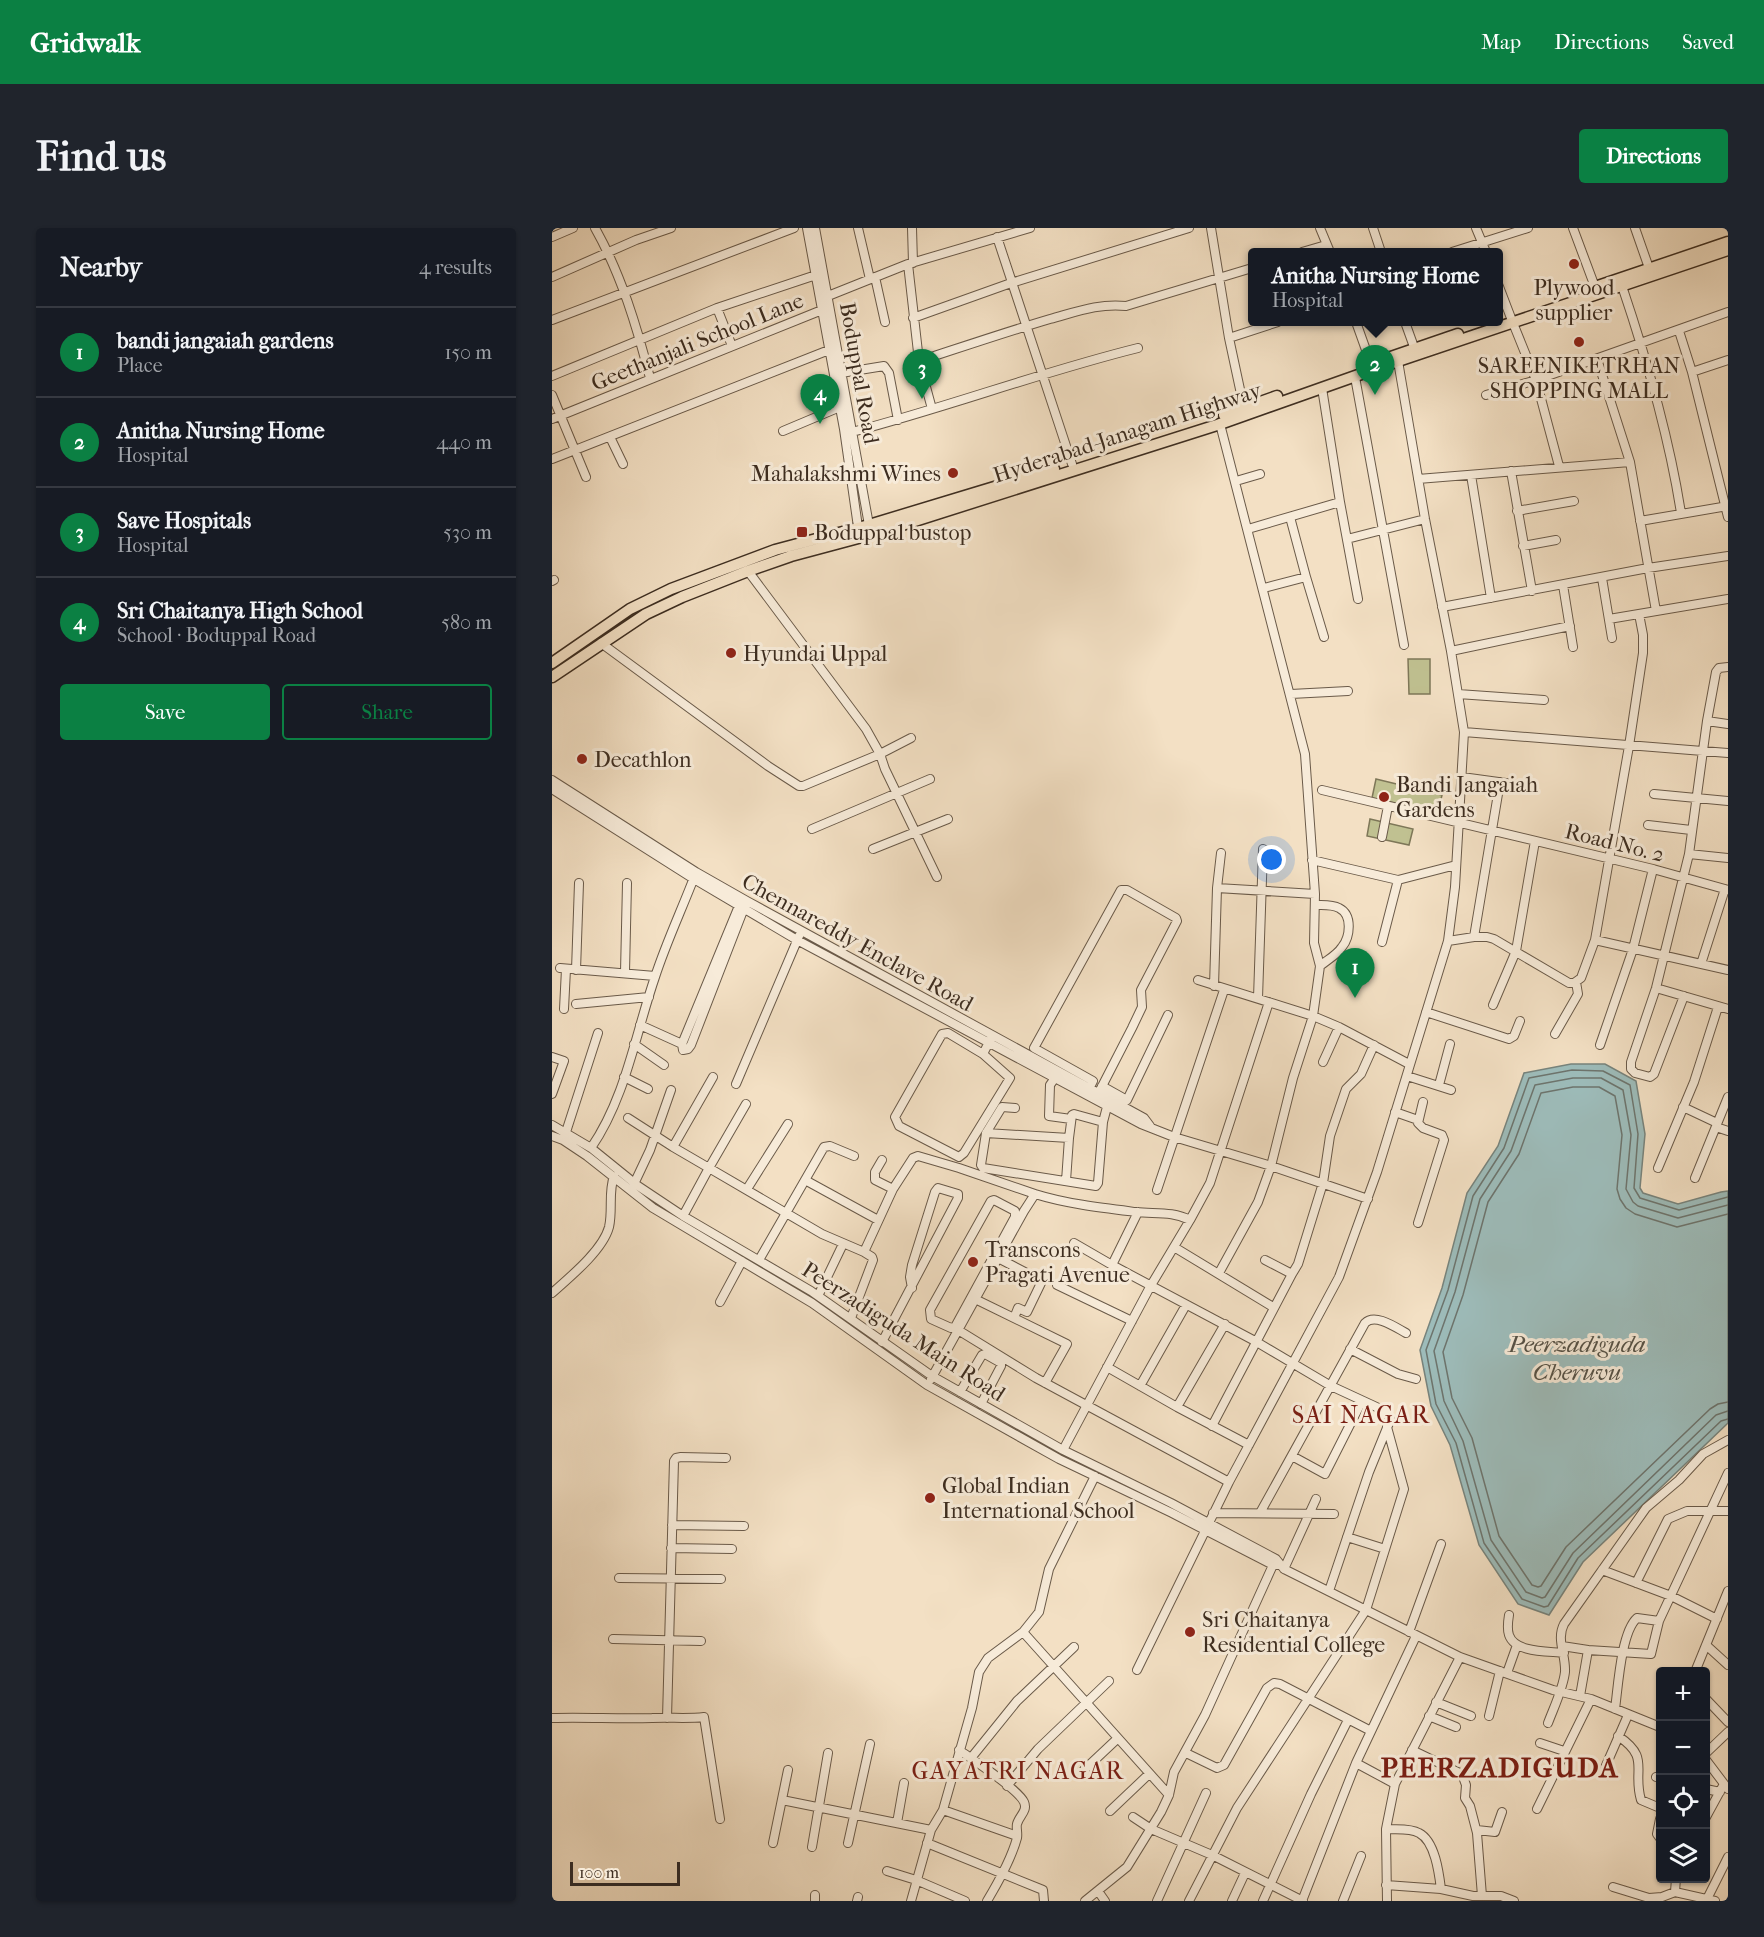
<!DOCTYPE html>
<meta charset="utf-8">
<style>
:root{--surface:#171b24;--page:#20242c;--text:#f1f3f6;--muted:#9ea1a6;--line:#363941;--accent:#0b8043}
body{margin:0;font-family:"IM FELL French Canon",serif;background:var(--page);color:var(--text)}
.controls{position:absolute;right:18px;bottom:18px;display:grid;overflow:hidden;border-radius:6px;box-shadow:0 2px 4px #0004}
.controls button{width:54px;height:54px;display:grid;place-items:center;padding:0;border:0;border-bottom:2px solid var(--line);background:var(--surface);color:var(--text);font:30px sans-serif}
.scale{position:absolute;left:18px;bottom:15px;width:110px;box-sizing:border-box;padding-left:6px;border:3px solid #3d2d20;border-top:0;font-size:16px;line-height:21px;white-space:nowrap;color:#3d2d20;-webkit-text-stroke:4px #f7ebd9;paint-order:stroke}
.you{position:absolute;left:720px;top:632px;width:21px;height:21px;margin:-15px;border:4px solid #fff;border-radius:50%;background:#1a73e8;box-shadow:0 0 0 9px #1a73e833}
.badge{display:grid;place-items:center;width:39px;height:39px;border-radius:50%;background:var(--accent);color:#fff;font-size:20px;font-weight:700}
.pin{position:absolute;translate:-50% -50px;filter:drop-shadow(0 2px 3px #0008)}
.pin::after{content:'';position:absolute;top:32px;width:21px;height:18px;background:inherit;clip-path:polygon(0 0,100% 0,50% 100%)}
.popup{position:absolute;left:696px;top:20px;width:255px;height:78px;box-sizing:border-box;display:grid;place-content:center;border-radius:6px;background:var(--surface);filter:drop-shadow(0 2px 4px #0005);font-size:20px;white-space:nowrap;color:var(--muted)}
.popup b{font-size:22px;color:var(--text)}
.popup::after{content:'';position:absolute;left:50%;top:100%;margin-left:-12px;border:12px solid transparent;border-top-color:var(--surface)}
.list{margin:0;padding:0;list-style:none}
h2{display:flex;justify-content:space-between;align-items:center;height:78px;margin:0;padding:0 24px;font-size:26px}
h2 small{font-size:20px;font-weight:400;color:var(--muted)}
.list li{display:grid;grid-template-columns:39px 1fr auto;gap:18px;align-items:center;box-sizing:border-box;height:90px;padding:0 24px;border-top:2px solid var(--line)}
.list b{display:block;font-size:22px;white-space:nowrap}
.list p{margin:0;font-size:20px;white-space:nowrap;color:var(--muted)}
.list em{font-size:20px;font-style:normal;color:var(--muted)}
.actions{display:flex;gap:12px;padding:18px 24px}
.actions a{flex:1;padding:14px 0;border:2px solid var(--accent);border-radius:6px;text-align:center;font-size:21px;color:var(--accent)}
.actions .main{background:var(--accent);color:#fff}
.icon{flex:none;width:33px;height:33px;fill:none;stroke:currentColor;stroke-width:2;stroke-linecap:round;stroke-linejoin:round}
.map{position:relative;flex:none;width:1176px;height:1673px;overflow:hidden;border-radius:6px}
header{display:flex;align-items:center;gap:36px;box-sizing:border-box;height:84px;padding:0 30px;background:var(--accent);color:#fff}
header strong{font-size:28px}
nav{display:flex;gap:33px;margin-inline-start:auto;font-size:21px}
.intro{display:flex;align-items:center;justify-content:space-between;box-sizing:border-box;height:144px;padding:0 36px}
h1{margin:0;font-size:42px}
.button{padding:15px 27px;border-radius:6px;background:var(--accent);color:#fff;font-size:21px;font-weight:700}
main{display:flex;gap:36px;padding:0 36px}
aside{flex:1;background:var(--surface);border-radius:6px;box-shadow:0 2px 4px #0004}
.map>svg:first-child{display:block}
</style>
<header>
<strong>Gridwalk</strong>
<nav><a>Map</a><a>Directions</a><a>Saved</a></nav>
</header>
<div class="intro"><h1>Find us</h1><a class="button">Directions</a></div>
<main>
<aside>
<h2>Nearby<small>4 results</small></h2>
<ul class="list">
<li><span class="badge">1</span><div><b>bandi jangaiah gardens</b><p>Place</p></div><em>150 m</em></li>
<li><span class="badge">2</span><div><b>Anitha Nursing Home</b><p>Hospital</p></div><em>440 m</em></li>
<li><span class="badge">3</span><div><b>Save Hospitals</b><p>Hospital</p></div><em>530 m</em></li>
<li><span class="badge">4</span><div><b>Sri Chaitanya High School</b><p>School · Boduppal Road</p></div><em>580 m</em></li>
</ul>
<div class="actions"><a class="main">Save</a><a>Share</a></div>
</aside>
<div class="map">
<svg width="1176" height="1673" viewBox="0 0 1176 1673">
<rect width="100%" height="100%" fill="#f3e0c4"/>
<filter id="stains"><feTurbulence type="fractalNoise" baseFrequency=".00333" numOctaves="4"/><feColorMatrix values="0 0 0 0 .2 0 0 0 0 .09 0 0 0 0 .02 0 0 0 .5 -.17"/></filter>
<radialGradient id="worn" r=".72"><stop offset=".6" stop-color="#630" stop-opacity="0"/><stop offset="1" stop-color="#630" stop-opacity=".3"/></radialGradient>
<!-- green -->
<path fill="#c0c191" stroke="#7e7758" stroke-width="1.5" d="M856 431H878V466H857Z
M824 551 890 567 886 584 820 570Z
M818 591 861 601 857 617 815 608Z"/>
<!-- water -->
<path fill="#9dbcba" stroke="#77837c" stroke-width="1.5" d="M1019 836H1053L1084 853 1093 906 1088 960 1091 965 1126 976 1169 964 1176 963V1195L1031 1334 997 1387 966 1376 927 1317 898 1217 879 1178 868 1122 890 1060 915 965 946 918 972 845Z"/>
<g fill="none" stroke-linecap="round" stroke-linejoin="round">
<!-- shore -->
<path stroke="#6d746d" stroke-width="1.5" d="M1176 969 1127 982 1088 970 1082 960 1086 906 1078 857 1051 843 1020 842 977 850 952 920 921 968 896 1062 874 1122 884 1176 904 1215 932 1315 970 1371 992 1379 996 1378 1026 1330 1169 1193 1176 1191
M1176 977 1126 990 1086 978 1081 974 1074 961 1079 907 1071 862 1049 850H1021L983 857 959 923 928 971 903 1064 882 1123 892 1173 911 1213 939 1312 974 1364 990 1370 993 1369 1021 1325 1164 1187 1176 1183
M1176 986 1125 999 1083 986 1074 980 1068 971 1065 961 1070 907 1063 868 1047 859H1021L989 865 967 926 936 974 911 1067 891 1124 900 1170 920 1210 947 1308 980 1357 986 1359 989 1358 1014 1319 1158 1181 1166 1176 1176 1174"/>
<defs>
<path id="minor" d="M43 0C69 46 85 99 98 150
M255 0 292 201 306 299
M263 0 317 297
M306 0 318 51
M360 0 361 35
M659 0 677 110 692 180
M768 0 778 24
M821 0 829 24
M924 0 934 24
M1021 0 1043 59
M1083 0 1097 40
M0 9 21 0
M445 9 520 236
M750 24 774 17
M900 24 976 0
M356 36 367 133 380 181
M0 49 84 12 119 0
M323 49 333 94
M946 56 959 90
M1070 58C1095 132 1117 208 1129 285
M276 68 356 36 478 0
M165 80 180 118
M361 90 459 55 637 0
M0 92 242 0
M804 94 819 136
M853 94 862 119
M961 95 984 152 1007 238
M1127 103 1140 144 1176 289
M677 110 726 94
M1045 131 1078 234 1104 383
M367 133C410 119 454 104 498 91 524 84 547 75 574 78L700 40
M1140 144 1176 132
M289 145 332 138 337 145 346 192
M0 148 165 80 264 47
M803 149 852 417
M0 167 34 249
M934 167 984 152 1176 84
M0 191 270 82
M668 196 753 526 763 666
M231 203 288 179
M300 204C396 179 489 144 586 120
M58 209 71 236
M0 231 277 122
M959 243 980 363
M919 247 939 370
M866 251 1078 234
M684 253 708 246
M788 274 806 371
M965 283 1022 273
M738 289 754 349
M1088 293 1176 278
M696 301 788 274 770 160
M795 311 873 291
M971 318 1004 312
M196 343 314 501 328 526 333 541 385 649
M1050 350 1060 410
M0 353 2 352
M1011 357 1021 419
M712 360 754 349 772 409
M890 379 1096 340 1176 328
M1057 391 1176 371
M49 415 216 538 247 558H251L328 526 359 510
M899 423 1018 398
M739 466 796 463
M906 466 992 472
M1155 493 1176 496
M912 504 1176 525
M910 549 961 556
M0 552 144 644 195 673 592 890 598 898
M0 561 142 651 245 712 589 896 622 909 719 938 816 971
M770 562 1101 641 1176 662
M1102 566 1176 573
M1096 597 1139 602
M260 601 378 551
M830 609 836 578
M321 621 396 591
M1137 626 1176 630
M760 632 846 652 904 637
M665 660 763 666 762 715 768 738 761 788 741 850 719 938 706 974 667 1045
M189 673 130 816 131 822 136 821 139 817 194 675
M763 677C770 677 780 676 787 680 801 687 798 709 790 719 785 727 775 732 768 738
M922 709 948 554
M1043 712 1176 742
M896 713 922 709H935L942 711 1017 755H1022L1029 750 1043 712 1077 518 1091 425V407L1087 386
M830 714 846 652
M1149 736 1173 661
M8 740 103 748
M24 742 27 655
M73 744 75 655
M646 752 761 788 787 799 857 836
M662 758 665 660 669 625
M1104 760 1176 781
M1132 768 1102 846 1098 849 1083 845 1079 841V834L1104 760 1137 626 1155 493 1164 444 1167 440 1176 439
M706 770 711 621
M24 776 97 769
M941 777 964 723 983 613
M12 781 14 741
M874 784 957 811 962 808 968 793
M88 797 130 816
M1003 806 1026 766 1024 754
M82 816 112 837
M1048 817 1081 721 1101 641
M431 826 458 850 412 925 407 929 347 898 343 889 390 806 396 805 431 826 438 812
M0 829 12 833 0 866
M771 834 787 799
M855 848 899 862
M72 849 96 861
M503 850 498 857 497 888 519 891
M184 856 247 708
M887 857 898 816
M550 858 575 872 616 787
M536 863 541 853 482 820 569 662H575L624 690 625 693 589 762 590 779 580 800 544 870
M1131 879 1165 895
M463 880 450 879 434 905 517 910 520 887 522 886 551 894 556 875
M843 884 866 892
M76 890 121 919 157 940 194 876
M0 897 39 920 86 958 131 988 259 1063 380 1148 511 1222 619 1275 724 1331 732 1341 908 1429 1001 1462 1039 1471 1108 1499
M1164 899 1176 903
M14 904 46 805
M434 905 429 937 431 940 544 958 546 955 551 894
M0 908 11 912 35 928 101 980 260 1075 375 1157 507 1231 620 1285 721 1337H727
M121 919 161 849
M39 920C74 869 83 807 103 749 114 715 130 681 143 647
M330 932 323 944V952L341 961
M1106 940 1142 854 1166 779
M1143 950 1176 869
M253 952 326 992
M514 953 517 910
M82 956 98 922 119 862
M195 961 236 896
M605 962 672 762
M442 972 463 983V989L403 1099 399 1100 379 1091 378 1082 439 973Z
M586 984 560 1037 703 1113 779 1158 833 1183 838 1190 837 1195 817 1244 777 1363
M131 988 157 940 270 1006 312 1024
M866 995 892 912 890 907 871 900 866 895 871 874
M522 1015 560 1037
M622 1019 721 1079
M446 1030 490 1053 475 1084 466 1080 462 1090
M207 1032 272 919 278 918 302 928
M740 1046 746 1036 771 955 778 908 794 861 809 846 822 817
M505 1057 580 1093
M0 1065C18 1049 51 1022 57 999 61 982 56 965 62 948
M266 1068 291 1016
M423 1071 515 1116 493 1155
M168 1074 190 1033
M299 1090 321 1032 320 1029 312 1024 341 961 361 930 366 928 407 940 483 966
M406 1102 484 1150 677 1254
M330 1114 406 970V966L386 960 383 964 360 1037 358 1049 360 1060
M798 1121 846 1146 864 1151
M555 1139 625 1179 697 1217
M379 1151 472 983 483 966C515 976 551 980 584 984 603 986 621 983 638 992
M588 1158 634 1077
M408 1164 430 1127 433 1126 449 1135V1138L429 1176
M625 1179 673 1096
M660 1198 740 1046 713 1032
M511 1222 598 1059 638 992 658 955 717 774
M740 1228 773 1246 810 1173
M661 1285 782 1286
M708 1285 813 1095C823 1085 843 1099 854 1105
M120 1297 192 1298
M795 1309 833 1321
M119 1320 180 1321
M732 1341 764 1271
M1050 1342 1119 1368 1165 1391
M67 1350 169 1351
M1084 1355 1116 1291 1135 1283H1176
M957 1387C956 1393 955 1401 957 1407 963 1425 996 1423 1012 1425
M471 1404 617 1567
M857 1404 889 1316
M61 1411 149 1413
M1154 1417 1176 1437
M1010 1418 1036 1422 1099 1426 1107 1393 1176 1245
M585 1442 677 1254 787 1049 825 944 896 713 903 659 912 504 899 423 873 291 846 133
M1143 1444 1176 1363
M955 1445 965 1417
M1028 1468 1036 1422
M1154 1471 1176 1494
M884 1474 919 1488
M1063 1481C1066 1460 1069 1404 1085 1390L1107 1393
M877 1488 904 1499
M937 1488 948 1443
M0 1490C33 1489 66 1491 100 1490 118 1489 134 1491 152 1489L168 1591
M115 1490 122 1233 124 1230 129 1229 174 1230
M996 1495C1002 1479 1011 1461 1013 1444 1014 1427 1004 1411 1012 1396L1094 1280 1127 1252 1151 1226 1176 1212
M1066 1508C1099 1530 1080 1541 1089 1572L1108 1580
M988 1515 1012 1523
M407 1522C420 1531 466 1561 472 1574 476 1583 467 1588 465 1596 464 1600 466 1605 465 1610 459 1632 447 1653 435 1673
M860 1522 910 1546 914 1557 913 1570 918 1578 925 1605 930 1668
M634 1525 665 1540 672 1537 715 1460 722 1455 728 1456 819 1503
M1154 1525 1176 1504
M419 1530 465 1473 522 1419
M1154 1532 1176 1561
M804 1535 843 1556
M532 1542 565 1511
M1052 1542 1076 1487
M1104 1549 1108 1550
M455 1558 486 1521 557 1453
M1154 1561 1168 1564
M230 1572 379 1602
M985 1581 1039 1471
M391 1582 465 1608
M558 1583 597 1546
M581 1589 599 1601 660 1627 751 1673
M1154 1589 1172 1556
M1108 1591 1105 1606 1108 1610
M345 1595 352 1555
M834 1601C844 1602 858 1600 867 1605 883 1613 887 1645 889 1661L921 1668H949L962 1673
M925 1602 943 1604 950 1584
M221 1615 236 1542
M296 1615 318 1516
M375 1615 491 1662 492 1673
M260 1619 276 1525
M335 1643 364 1652 413 1673
M834 1657 889 1661
M1061 1659 1097 1670 1110 1669 1123 1664 1163 1673
M546 1663 553 1673
M1123 1664 1124 1650
M1155 1671 1176 1629
M263 1673V1667
M305 1673 306 1669
M359 1673 379 1602 391 1582 420 1480 427 1444 436 1430 471 1404 487 1384 497 1341 543 1248
M533 1673 575 1639 609 1584 617 1567 622 1544 653 1487 721 1337
M605 1673 654 1565
M637 1673 685 1580 814 1382 852 1261 835 1199
M680 1673 693 1645
M711 1673 759 1566 796 1492
M750 1673 804 1535 864 1408
M791 1673 809 1628
M835 1673 834 1601 843 1556 908 1429"/>
<path id="highway" d="M1043 59 1176 14
M839 129 906 106
M672 187 725 168
M0 435 78 381 119 361 223 322 317 297 502 241
M0 449 94 386 130 369 196 343 239 328 325 305 665 197 846 133 1176 22"/>
</defs>
<!-- minor casing -->
<use href="#minor" stroke="#6a5a49" stroke-width="10"/>
<!-- highway casing -->
<use href="#highway" stroke="#3d2d20" stroke-width="13"/>
<!-- minor -->
<use href="#minor" stroke="#f7ebd9" stroke-width="8"/>
<!-- highway -->
<use href="#highway" stroke="#f3e0c4" stroke-width="10"/>
</g>
<!-- markers -->
<g fill="#8f2418" stroke="#f7ebd9" stroke-width="2">
<circle cx="1022" cy="36" r="6"/>
<circle cx="1027" cy="114" r="6"/>
<circle cx="401" cy="245" r="6"/>
<rect x="244" y="298" width="12" height="12" rx="3"/>
<circle cx="179" cy="425" r="6"/>
<circle cx="30" cy="531" r="6"/>
<circle cx="832" cy="569" r="6"/>
<circle cx="421" cy="1034" r="6"/>
<circle cx="378" cy="1270" r="6"/>
<circle cx="638" cy="1404" r="6"/>
</g>
<g text-anchor="middle" stroke-width="6" stroke-linejoin="round" paint-order="stroke">
<!-- poi labels -->
<g font-size="22" fill="#3d2d20" stroke="#f7ebd9" text-anchor="start">
<text x="1022" y="67" text-anchor="middle">Plywood<tspan x="1022" dy="25">supplier</tspan></text>
<text x="1027" y="145" text-anchor="middle">SAREENIKETRHAN<tspan x="1027" dy="25">SHOPPING MALL</tspan></text>
<text x="389" y="253" text-anchor="end">Mahalakshmi Wines</text>
<text x="262" y="312">Boduppal bustop</text>
<text x="191" y="433">Hyundai Uppal</text>
<text x="42" y="539">Decathlon</text>
<text x="844" y="564">Bandi Jangaiah<tspan x="844" dy="25">Gardens</tspan></text>
<text x="433" y="1029">Transcons<tspan x="433" dy="25">Pragati Avenue</tspan></text>
<text x="390" y="1265">Global Indian<tspan x="390" dy="25">International School</tspan></text>
<text x="650" y="1399">Sri Chaitanya<tspan x="650" dy="25">Residential College</tspan></text>
</g>
<!-- street labels -->
<g font-size="22" fill="#3d2d20" stroke="#f7ebd9">
<text transform="translate(145 113) rotate(-22)" y="8">Geethanjali School Lane</text>
<text transform="translate(308 145) rotate(80)" y="8">Boduppal Road</text>
<text transform="translate(575 204) rotate(-18)" y="8">Hyderabad-Janagam Highway</text>
<text transform="translate(1063 614) rotate(14)" y="8">Road No. 2</text>
<text transform="translate(306 714) rotate(29)" y="8">Chennareddy Enclave Road</text>
<text transform="translate(352 1103) rotate(33)" y="8">Peerzadiguda Main Road</text>
</g>
<!-- water labels -->
<g font-size="24" font-style="italic" fill="#555146" stroke="#f7ebd9">
<text x="1025" y="1124">Peerzadiguda<tspan x="1025" dy="28">Cheruvu</tspan></text>
</g>
<!-- neighbourhood labels -->
<g font-size="24" letter-spacing="1.5" fill="#7a1f14" stroke="#f7ebd9">
<text x="809" y="1195">SAI NAGAR</text>
<text x="466" y="1551">GAYATRI NAGAR</text>
</g>
<!-- district labels -->
<g font-size="28" font-weight="bold" letter-spacing="1.5" fill="#7a1f14" stroke="#f7ebd9">
<text x="948" y="1549">PEERZADIGUDA</text>
</g>
</g>
<rect width="100%" height="100%" filter="url(#stains)"/>
<rect width="100%" height="100%" fill="url(#worn)"/>
</svg>
<div class="controls">
<button>+</button>
<button>−</button>
<button><svg class="icon" aria-label="locate" viewBox="0 0 24 24"><circle cx="12" cy="12" r="6"/><path d="M12 2v4M12 18v4M2 12h4M18 12h4"/></svg></button>
<button><svg class="icon" aria-label="layers" viewBox="0 0 24 24"><path d="M12 4l9 5-9 5-9-5zM3 14l9 5 9-5"/></svg></button>
</div>
<div class="scale">100 m</div>
<div class="you"></div>
<div class="pin badge" style="left:803px;top:770px">1</div>
<div class="pin badge" style="left:823px;top:167px">2</div>
<div class="popup"><b>Anitha Nursing Home</b>Hospital</div>
<div class="pin badge" style="left:370px;top:171px">3</div>
<div class="pin badge" style="left:268px;top:196px">4</div>
</div>
</main>
